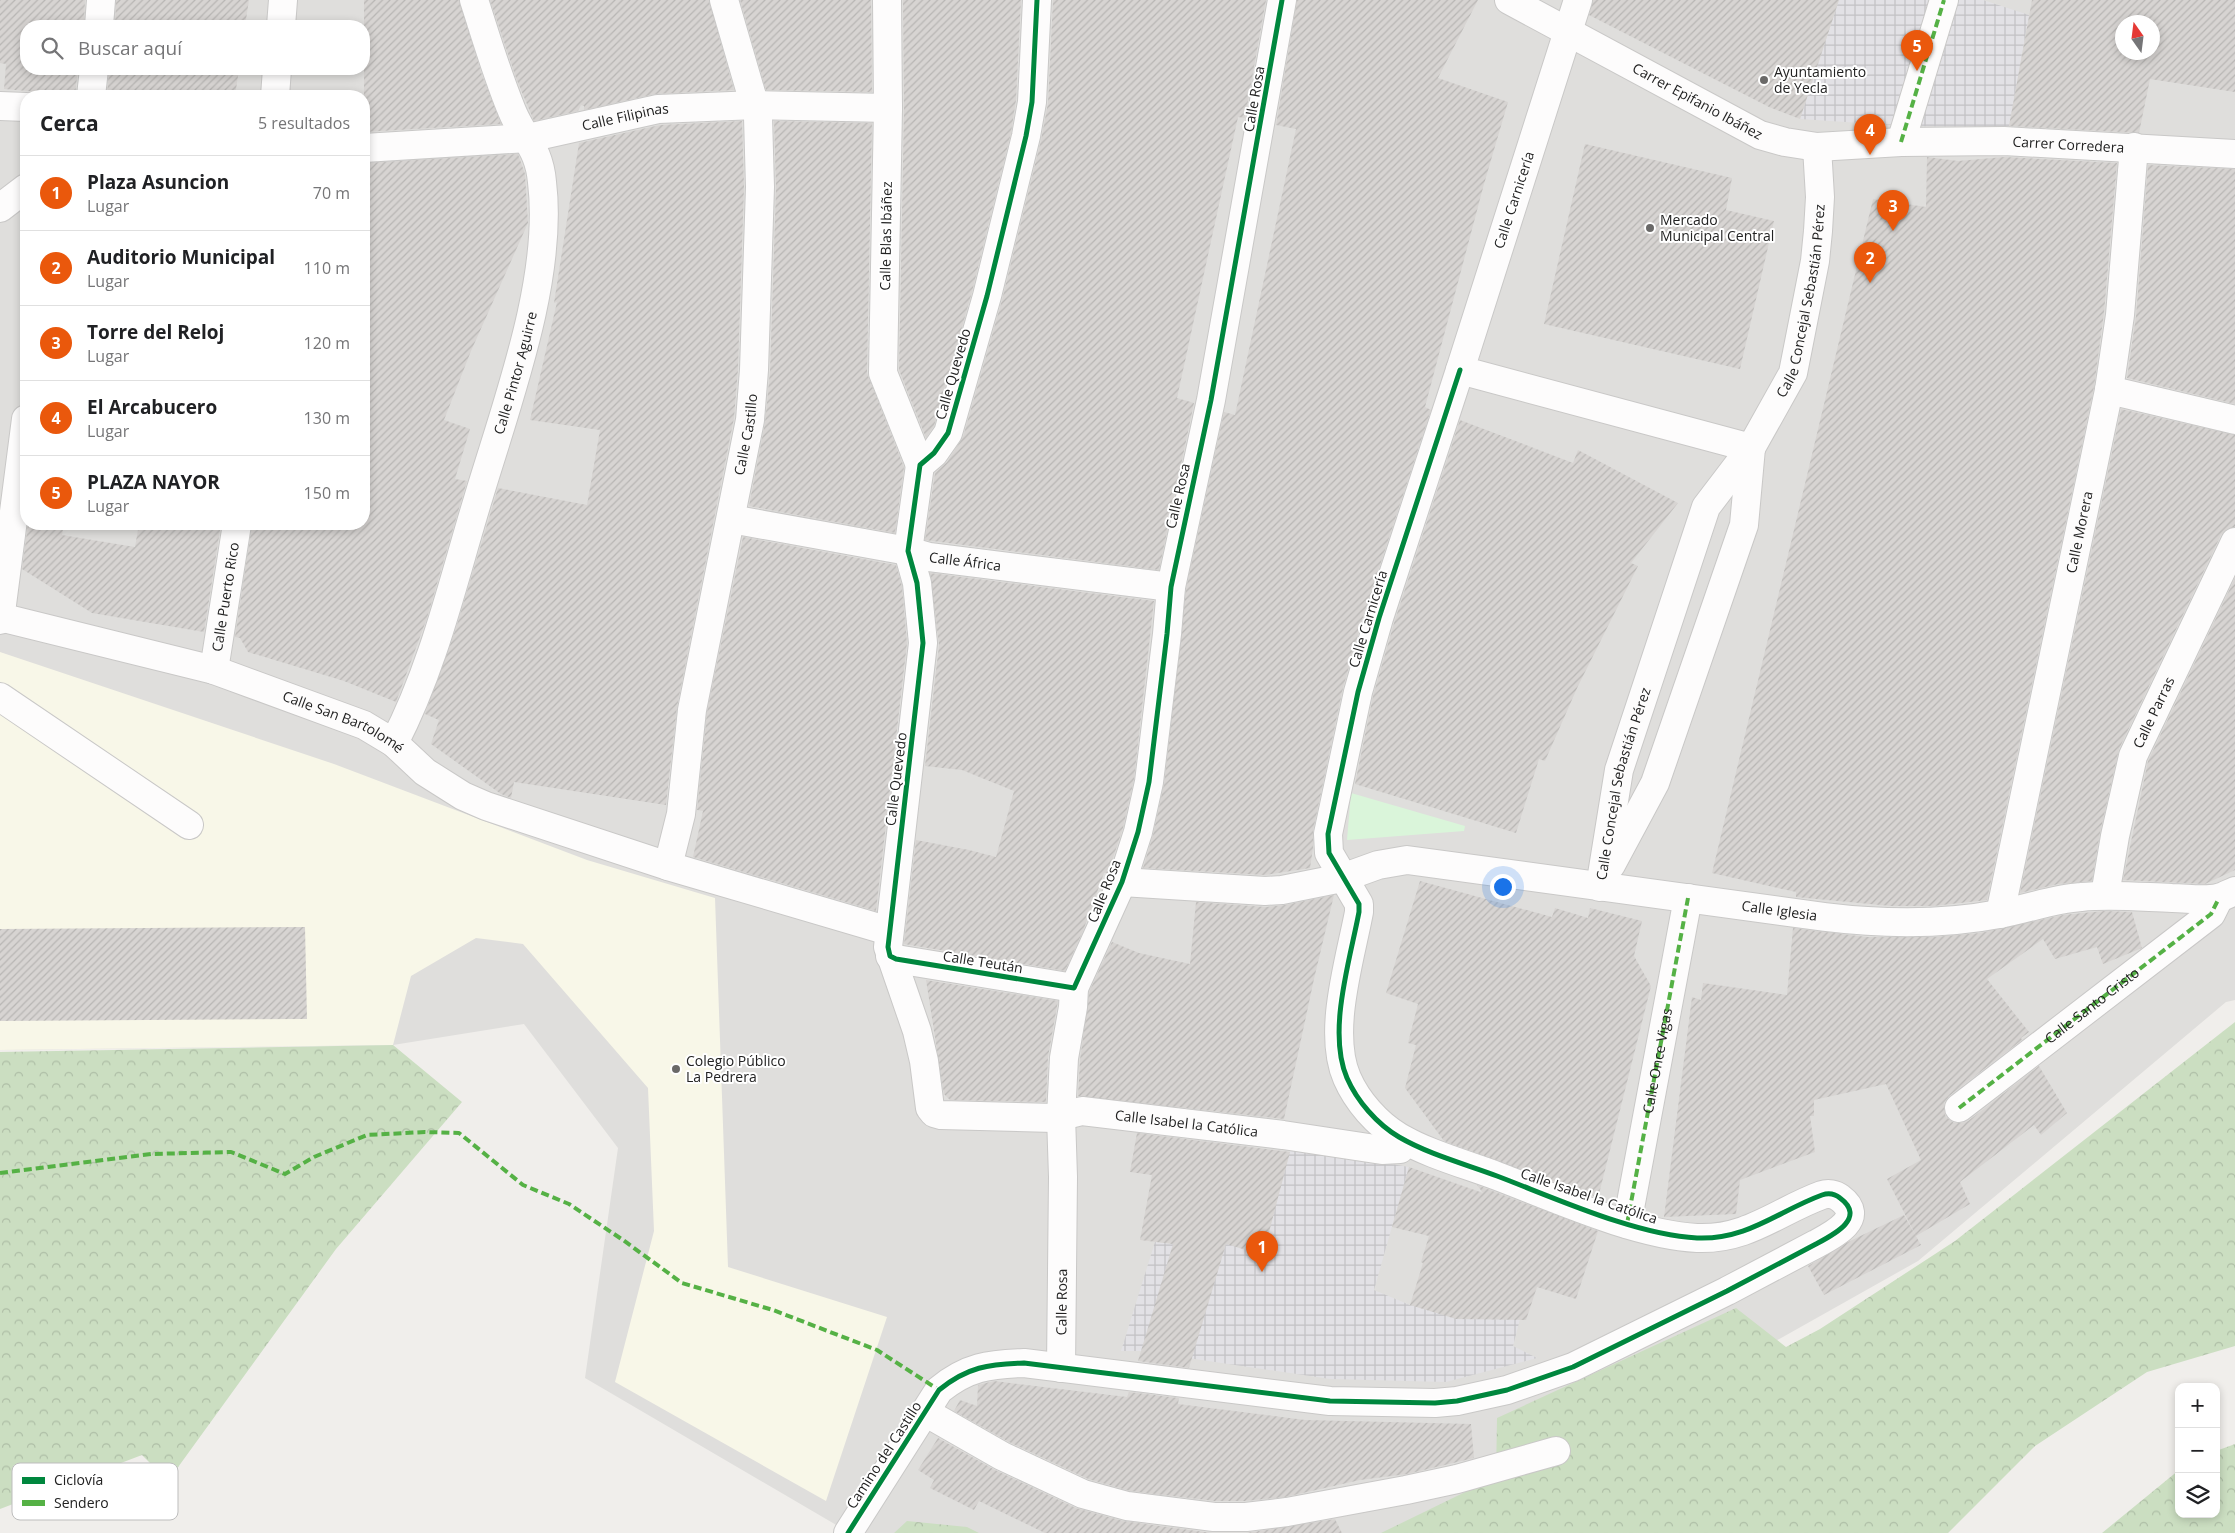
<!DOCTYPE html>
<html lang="es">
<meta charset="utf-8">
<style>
:root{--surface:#fff;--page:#f2f2f2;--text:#202124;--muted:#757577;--line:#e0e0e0;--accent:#ea580c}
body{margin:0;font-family:"Open Sans",sans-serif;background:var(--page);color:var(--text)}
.controls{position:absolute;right:15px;bottom:15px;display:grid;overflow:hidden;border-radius:10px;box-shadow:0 2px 8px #0003}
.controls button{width:45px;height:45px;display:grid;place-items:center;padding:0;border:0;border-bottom:1px solid var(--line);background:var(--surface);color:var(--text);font:25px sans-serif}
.compass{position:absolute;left:2115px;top:15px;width:45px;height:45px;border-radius:50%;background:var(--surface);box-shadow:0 2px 8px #0003;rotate:346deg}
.you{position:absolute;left:1502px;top:886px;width:18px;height:18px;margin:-12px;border:4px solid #fff;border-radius:50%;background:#1a73e8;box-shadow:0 0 0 8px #1a73e833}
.badge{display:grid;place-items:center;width:32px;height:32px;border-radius:50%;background:var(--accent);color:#fff;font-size:16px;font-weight:700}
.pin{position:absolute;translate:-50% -41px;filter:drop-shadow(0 1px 2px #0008)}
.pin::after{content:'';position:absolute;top:26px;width:18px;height:15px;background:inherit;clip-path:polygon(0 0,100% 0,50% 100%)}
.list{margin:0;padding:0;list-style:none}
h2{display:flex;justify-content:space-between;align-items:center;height:65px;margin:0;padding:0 20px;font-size:21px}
h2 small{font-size:16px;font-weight:400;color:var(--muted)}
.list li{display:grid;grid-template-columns:32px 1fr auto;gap:15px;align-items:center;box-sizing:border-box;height:75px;padding:0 20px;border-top:1px solid var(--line)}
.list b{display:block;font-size:19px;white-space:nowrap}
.list p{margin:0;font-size:16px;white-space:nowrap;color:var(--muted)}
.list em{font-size:16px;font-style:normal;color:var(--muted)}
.icon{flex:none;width:28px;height:28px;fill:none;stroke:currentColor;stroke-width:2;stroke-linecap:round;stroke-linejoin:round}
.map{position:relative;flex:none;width:2235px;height:1533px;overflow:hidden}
.search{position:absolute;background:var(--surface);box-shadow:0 2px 8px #0003;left:20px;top:20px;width:350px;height:55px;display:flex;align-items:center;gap:12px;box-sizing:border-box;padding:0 18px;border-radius:20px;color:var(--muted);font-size:19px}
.panel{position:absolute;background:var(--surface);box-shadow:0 2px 8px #0003;left:20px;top:90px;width:350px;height:440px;border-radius:20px}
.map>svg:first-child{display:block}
</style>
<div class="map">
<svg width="2235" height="1533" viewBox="0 0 2235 1533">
<defs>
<pattern id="forest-crowns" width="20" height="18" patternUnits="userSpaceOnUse" patternTransform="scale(1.25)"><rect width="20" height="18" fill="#cbdec1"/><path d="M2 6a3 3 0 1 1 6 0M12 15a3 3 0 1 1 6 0" fill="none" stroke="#aebea6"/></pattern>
<pattern id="plaza-grid" width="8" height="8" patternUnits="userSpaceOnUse" patternTransform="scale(1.25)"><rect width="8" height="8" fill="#e2e1e5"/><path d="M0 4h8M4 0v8" fill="none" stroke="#c2c1c4"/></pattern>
<pattern id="building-hatch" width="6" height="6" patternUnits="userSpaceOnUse" patternTransform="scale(1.25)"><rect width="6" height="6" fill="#d7d4d2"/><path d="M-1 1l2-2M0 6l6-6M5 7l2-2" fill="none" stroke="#b8b6b4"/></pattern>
</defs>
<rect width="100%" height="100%" fill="#f0eeeb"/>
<!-- residential -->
<path fill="#dfdedc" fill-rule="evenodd" d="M0 0H2235V1000L2226 1002 1918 1261 1772 1343 1464 1533H850L585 1378 618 1148 524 1024 393 1045 0 1050ZM2122 22H2152V52H2122ZM26 26H364V69H26ZM26 96H364V524H26Z"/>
<!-- education -->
<path fill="#f8f7e8" d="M0 652 334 764 587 860 715 898 728 1267 887 1317 826 1501 615 1382 654 1231 648 1088 523 944 476 938 411 976 393 1045 0 1050Z"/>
<!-- forest -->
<path fill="url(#forest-crowns)" d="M2235 1022V1346L2147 1372 2035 1446 1948 1533H1381L1496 1477 1497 1418 1736 1308 1786 1347 1820 1329 1955 1241Z
M393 1045 462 1102 336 1249 168 1481 142 1455 0 1509V1052Z
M2235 1444V1533H2102L2179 1470V1514H2216V1451Z
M907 1521 967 1527 979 1533H894Z"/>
<!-- park -->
<path fill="#daf5da" d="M1351 793 1465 826 1464 831 1347 840Z"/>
<!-- plaza -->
<path fill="url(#plaza-grid)" d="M1839 0H1983L2029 15 2009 127 1906 126 1800 119Z
M1291 1147 1409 1167 1374 1290 1410 1305 1467 1319H1520L1513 1346 1537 1358 1446 1382 1330 1379 1141 1351H1121L1155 1242 1191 1246 1228 1244 1263 1254Z"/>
<!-- building -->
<path fill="url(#building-hatch)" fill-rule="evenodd" d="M0 0H85L84 26H26V69H78L75 95 4 89 6 64 0 63Z
M116 0H249L245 26H115Z
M364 0H459L482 75 501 124 364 132Z
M490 0H709L734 90 655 94 584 110V106L581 105 578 111 534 121 516 78Z
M740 0H871L872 92 766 90Z
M903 0H1021L1016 100 1011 133 972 292 934 426 926 438 899 370 904 108Z
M1053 0H1266L1245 118 1238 117 1177 398 1194 403 1159 570 925 540 935 473 947 462 963 437 1002 300 1041 140 1048 103Z
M1297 0H1478L1438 78 1508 102 1484 184 1425 407 1431 410 1364 614 1343 688 1313 831V848L1310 868 1265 875 1143 868 1153 835 1164 784 1186 589 1224 412 1235 415 1296 129 1276 125Z
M1593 0H1839L1800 119 1769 107 1589 15Z
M2032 0H2235V92L2150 79 2139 133 2009 126ZM2122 22H2152V52H2122Z
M109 69H239L235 96H107Z
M742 121 744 187 738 369 734 418 677 707 666 805 514 782 511 798 501 794 431 744 439 720 425 714 456 628 498 488 587 505 600 430 530 420 557 302 554 303 579 143 660 125Z
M774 121 872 123 867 373 904 467 895 533 749 506 765 423 770 371 776 188Z
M1585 144 1732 178 1726 210 1774 221 1740 369 1544 324Z
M518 154 525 174 528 223 471 351 444 420 470 429 455 479 467 481 427 618 396 702 344 681 248 652 240 638 235 637 252 524H364V163Z
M1927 157 1958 161 2004 157 2117 163 2104 313 2094 387 1987 900 1933 906H1891L1796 897V892L1712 873 1873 199 1926 207Z
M2148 165 2235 169V404L2127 378 2136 316Z
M2121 409 2235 435V527L2227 529 2221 535 2119 749 2100 833 2092 881 2058 884 2020 893Z
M1460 420 1573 463 1578 450 1678 503 1631 563 1638 566 1578 686 1545 761 1539 759 1516 833 1355 784 1373 696 1394 623Z
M28 524H64L62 535 135 547 139 524H221L204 632 92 613 22 569Z
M743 537 896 565 902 586 907 643 876 911 693 857 703 811 697 810 707 712Z
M930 573 1154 601 1134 779 1123 828 1108 873H1104L1083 931 1065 971 904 944 916 840 969 850 996 857 1014 791 962 770 925 766 939 645Z
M2235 578V870L2205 884 2123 880 2148 761Z
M1420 881 1552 917 1555 908 1588 918 1590 908 1642 921 1634 956 1651 986 1598 1198 1444 1141 1405 1088 1416 1045 1408 1043 1418 1004 1386 993Z
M1334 895 1314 979 1284 1119 1078 1096 1080 1060 1089 992 1112 942 1139 953 1190 964 1196 902 1266 907 1285 905Z
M2104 911 2132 912 2142 948 2103 964 2097 947 2055 959 2043 939 1987 979 2029 1032 2021 1038 2022 1040 1949 1096 1944 1103V1111L1946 1117 1954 1123H1962L1968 1121 2039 1066 2067 1113 2041 1135 2034 1125 1960 1182 1970 1204 1916 1236 1887 1179 1921 1160 1886 1084 1814 1100V1116H1810L1815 1152 1740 1180 1736 1214 1664 1217 1692 997 1701 1000 1703 983 1787 995 1793 928 1867 937H1934L1980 933 2063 915Z
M305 927 307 1019 0 1021V929Z
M926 980 1058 1001 1048 1057 1046 1102 950 1100 944 1094Z
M1137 1133 1290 1152 1263 1255 1226 1244 1189 1368 1138 1361 1173 1244 1140 1240 1152 1175 1130 1172Z
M1409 1167 1483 1193 1477 1185 1598 1231 1576 1299 1537 1287 1526 1320 1456 1319 1410 1305 1423 1263 1421 1262 1429 1236 1392 1227Z
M1904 1215 1921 1245 1824 1295 1808 1266 1848 1242Z
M994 1381 1127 1397 1129 1392 1179 1398 1178 1404 1305 1420 1471 1424 1474 1458 1407 1474 1360 1480 1285 1497 1245 1501H1215L1130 1491 1088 1479 1009 1442 954 1411 960 1400 977 1406 978 1385Z
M938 1438 995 1470 1076 1508 1123 1521 1212 1533H1246L1335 1519 1342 1533H1045L979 1501 974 1510 930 1488 934 1480 918 1470Z"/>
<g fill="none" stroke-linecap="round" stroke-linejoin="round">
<defs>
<g id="minor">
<path d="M887 0 888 108 883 373 920 465"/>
<path id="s1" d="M1037 0 1032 102 1026 136 987 296 948 433 934 453 920 465 908 551 917 583 923 643 888 947 917 1031 924 1061 930 1108 934 1113 941 1115 1054 1118 1082 1111 1283 1135 1382 1150 1400 1149 1406 1141"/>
<path id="s2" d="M1509 0 1760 135 1785 142 1817 147 1901 142 2004 141 2235 154"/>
<path d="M1578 0 1460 370 1751 448"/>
<path d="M99 26 101 0"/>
<path d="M281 26 283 0"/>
<path d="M91 96 94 69"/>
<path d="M275 96 277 69"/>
<path d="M0 106 26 107"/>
<path d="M1901 142 1944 0"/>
<path id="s3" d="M364 148 528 138 658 109 756 105 888 108"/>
<path d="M0 208 26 188"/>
<path d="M2109 390 2235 420"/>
<path id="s4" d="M731 519 908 551 929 557 1171 587"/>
<path id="s5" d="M0 617 214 670 364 725 394 743 425 772 463 796 486 806 668 866 889 931"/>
<path d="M0 620 26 419"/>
<path id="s6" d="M214 670 237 524"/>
<path d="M0 697 189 825"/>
<path id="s7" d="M394 743C434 666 453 581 478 499 506 405 554 279 542 182 539 148 524 140 512 111 497 75 486 37 474 0"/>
<path d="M1611 865 1655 783 1744 525 1751 448"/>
<path id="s8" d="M668 866 681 814 692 710 750 420 754 370 760 187 758 117 724 0"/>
<path id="s9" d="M1122 882 1265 891 1282 890 1342 878 1378 865 1407 860 1825 917C1882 924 1942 925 1999 914 2027 909 2053 899 2081 897 2111 894 2142 897 2172 898 2187 898 2203 901 2218 898 2223 897 2230 893 2235 891"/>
<path id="s10" d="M1600 887 1619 770 1706 507 1751 448 1793 373 1815 261 1818 231 1820 197 1817 147"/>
<path id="s11" d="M2105 895 2115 836 2133 756 2235 542"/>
<path id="s12" d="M2000 914 2109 390 2120 315 2134 147"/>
<path d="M890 956 896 959 1074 988"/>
<path id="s13" d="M1959 1108 2211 914 2219 898"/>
<path d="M1627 1224 1688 898"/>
<path id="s14" d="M1061 1368 1063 1177 1061 1116 1064 1058 1073 1007 1074 988 1122 882 1138 832 1149 782 1167 634 1171 587 1211 400 1282 0"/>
<path d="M925 1412 1002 1456 1083 1494 1127 1506 1214 1517H1246L1287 1512 1406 1490 1457 1479 1556 1451"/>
<path d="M848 1533 939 1390C967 1367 989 1364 1024 1363L1330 1401 1435 1403 1457 1401 1507 1390 1573 1367 1727 1291 1816 1244C1833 1235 1867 1218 1840 1198 1835 1194 1828 1193 1822 1195 1778 1211 1748 1240 1697 1238 1636 1235 1555 1198 1497 1176 1465 1164 1428 1154 1399 1137 1377 1124 1357 1101 1347 1078 1327 1032 1350 960 1359 912V904L1329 853 1328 834 1358 692 1379 618 1460 370"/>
</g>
</defs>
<!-- minor casing -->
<use href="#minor" stroke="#c9c8c7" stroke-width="30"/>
<!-- minor -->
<use href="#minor" stroke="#fdfcfc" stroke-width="28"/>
<!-- quiet -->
<g stroke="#55b145" stroke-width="4" stroke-dasharray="8 4" stroke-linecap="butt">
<path d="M1901 142 1944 0"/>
<path d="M1959 1108 2211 914 2219 898"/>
<path d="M0 1173 151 1154 231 1152 285 1174 314 1157 367 1135 425 1132 459 1133 523 1185 569 1204 623 1240 682 1283 773 1310 877 1350 939 1390"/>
<path id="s15" d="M1627 1224 1688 898"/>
</g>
<defs>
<path id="cycleway" d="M1037 0 1032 102 1026 136 987 296 948 433 934 453 920 465 908 551 917 583 923 643 888 947 890 956 896 959 1074 988 1122 882 1138 832 1149 782 1167 634 1171 587 1211 400 1282 0
M848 1533 939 1390C967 1367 989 1364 1024 1363L1330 1401 1435 1403 1457 1401 1507 1390 1573 1367 1727 1291 1816 1244C1833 1235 1867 1218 1840 1198 1835 1194 1828 1193 1822 1195 1778 1211 1748 1240 1697 1238 1636 1235 1555 1198 1497 1176 1465 1164 1428 1154 1399 1137 1377 1124 1357 1101 1347 1078 1327 1032 1350 960 1359 912V904L1329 853 1328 834 1358 692 1379 618 1460 370"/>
</defs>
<!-- cycleway casing -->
<use href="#cycleway" stroke="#fff" stroke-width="8"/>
<!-- cycleway -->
<use href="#cycleway" stroke="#00873e" stroke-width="5"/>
</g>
<!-- markers -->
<g fill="#6a6968" stroke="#fff" stroke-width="2">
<circle cx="1764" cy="80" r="5"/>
<circle cx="1650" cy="228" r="5"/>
<circle cx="676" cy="1069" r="5"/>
</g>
<g text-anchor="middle" stroke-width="4" stroke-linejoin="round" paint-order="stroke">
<!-- poi labels -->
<g font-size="14" fill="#222" stroke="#fff" text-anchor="start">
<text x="1774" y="77">Ayuntamiento<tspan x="1774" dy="16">de Yecla</tspan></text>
<text x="1660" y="225">Mercado<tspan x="1660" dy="16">Municipal Central</tspan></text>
<text x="686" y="1066">Colegio Público<tspan x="686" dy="16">La Pedrera</tspan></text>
</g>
<!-- street labels -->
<g font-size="14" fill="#222" stroke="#fff">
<text transform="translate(1254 99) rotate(-80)" y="5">Calle Rosa</text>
<text dy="5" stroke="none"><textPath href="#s2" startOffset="214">Carrer Epifanio Ibáñez</textPath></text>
<text dy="5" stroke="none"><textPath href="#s3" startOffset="264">Calle Filipinas</textPath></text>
<text dy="5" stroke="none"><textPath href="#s2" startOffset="595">Carrer Corredera</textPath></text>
<text transform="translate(1514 200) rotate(-72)" y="5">Calle Carnicería</text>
<text transform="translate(886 236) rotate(-89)" y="5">Calle Blas Ibáñez</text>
<text dy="5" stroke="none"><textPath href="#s10" startOffset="628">Calle Concejal Sebastián Pérez</textPath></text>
<text dy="5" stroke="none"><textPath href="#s7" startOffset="390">Calle Pintor Aguirre</textPath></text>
<text transform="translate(953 374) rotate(-74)" y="5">Calle Quevedo</text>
<text dy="5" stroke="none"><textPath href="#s8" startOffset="439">Calle Castillo</textPath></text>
<text transform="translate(1178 496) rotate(-77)" y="5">Calle Rosa</text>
<text dy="5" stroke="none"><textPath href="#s12" startOffset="390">Calle Morera</textPath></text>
<text dy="5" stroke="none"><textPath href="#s4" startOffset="238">Calle África</textPath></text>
<text dy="5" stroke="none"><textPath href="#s6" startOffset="74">Calle Puerto Rico</textPath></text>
<text transform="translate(1368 619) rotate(-73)" y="5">Calle Carnicería</text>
<text dy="5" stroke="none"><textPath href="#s11" startOffset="190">Calle Parras</textPath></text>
<text dy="5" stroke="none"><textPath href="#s5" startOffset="360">Calle San Bartolomé</textPath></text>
<text transform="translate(896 779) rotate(-83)" y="5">Calle Quevedo</text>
<text dy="5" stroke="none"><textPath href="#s10" startOffset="106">Calle Concejal Sebastián Pérez</textPath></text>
<text transform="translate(1104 891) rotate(-68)" y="5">Calle Rosa</text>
<text dy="5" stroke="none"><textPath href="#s9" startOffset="665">Calle Iglesia</textPath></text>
<text transform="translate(983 962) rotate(9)" y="5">Calle Teután</text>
<text dy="5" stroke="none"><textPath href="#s13" startOffset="168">Calle Santo Cristo</textPath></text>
<text dy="5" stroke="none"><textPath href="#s15" startOffset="166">Calle Once Vigas</textPath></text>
<text dy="5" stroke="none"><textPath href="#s1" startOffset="1401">Calle Isabel la Católica</textPath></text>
<text transform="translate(1589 1196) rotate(19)" y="5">Calle Isabel la Católica</text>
<text dy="5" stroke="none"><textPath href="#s14" startOffset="66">Calle Rosa</textPath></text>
<text transform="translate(884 1455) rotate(-57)" y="5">Camino del Castillo</text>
</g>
</g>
<!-- legend -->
<rect x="12" y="1463" width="166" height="57" rx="8" fill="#fff" stroke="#bdbdbd" stroke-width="1"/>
<rect x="22" y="1477" width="23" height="7" fill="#00873e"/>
<rect x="22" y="1500" width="23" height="6" fill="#55b145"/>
<g font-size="14" fill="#222">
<text x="54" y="1485">Ciclovía</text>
<text x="54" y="1508">Sendero</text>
</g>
</svg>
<div class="controls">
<button>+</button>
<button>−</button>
<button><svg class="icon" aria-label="layers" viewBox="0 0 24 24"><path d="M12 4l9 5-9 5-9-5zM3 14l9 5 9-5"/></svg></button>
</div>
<svg class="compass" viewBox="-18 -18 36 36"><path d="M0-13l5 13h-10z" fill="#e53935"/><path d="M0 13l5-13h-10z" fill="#757577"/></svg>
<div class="you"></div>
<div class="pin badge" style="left:1262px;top:1272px">1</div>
<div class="pin badge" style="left:1870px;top:283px">2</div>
<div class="pin badge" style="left:1893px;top:231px">3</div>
<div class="pin badge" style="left:1870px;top:155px">4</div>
<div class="pin badge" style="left:1917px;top:71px">5</div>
<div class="search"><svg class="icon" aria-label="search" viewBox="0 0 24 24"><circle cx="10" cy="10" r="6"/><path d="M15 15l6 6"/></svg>Buscar aquí</div>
<section class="panel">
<h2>Cerca<small>5 resultados</small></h2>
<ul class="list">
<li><span class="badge">1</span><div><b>Plaza Asuncion</b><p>Lugar</p></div><em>70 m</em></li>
<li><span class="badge">2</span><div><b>Auditorio Municipal</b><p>Lugar</p></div><em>110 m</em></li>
<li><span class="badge">3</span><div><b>Torre del Reloj</b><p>Lugar</p></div><em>120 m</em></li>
<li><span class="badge">4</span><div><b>El Arcabucero</b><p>Lugar</p></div><em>130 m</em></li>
<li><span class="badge">5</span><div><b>PLAZA NAYOR</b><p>Lugar</p></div><em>150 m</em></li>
</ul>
</section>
</div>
